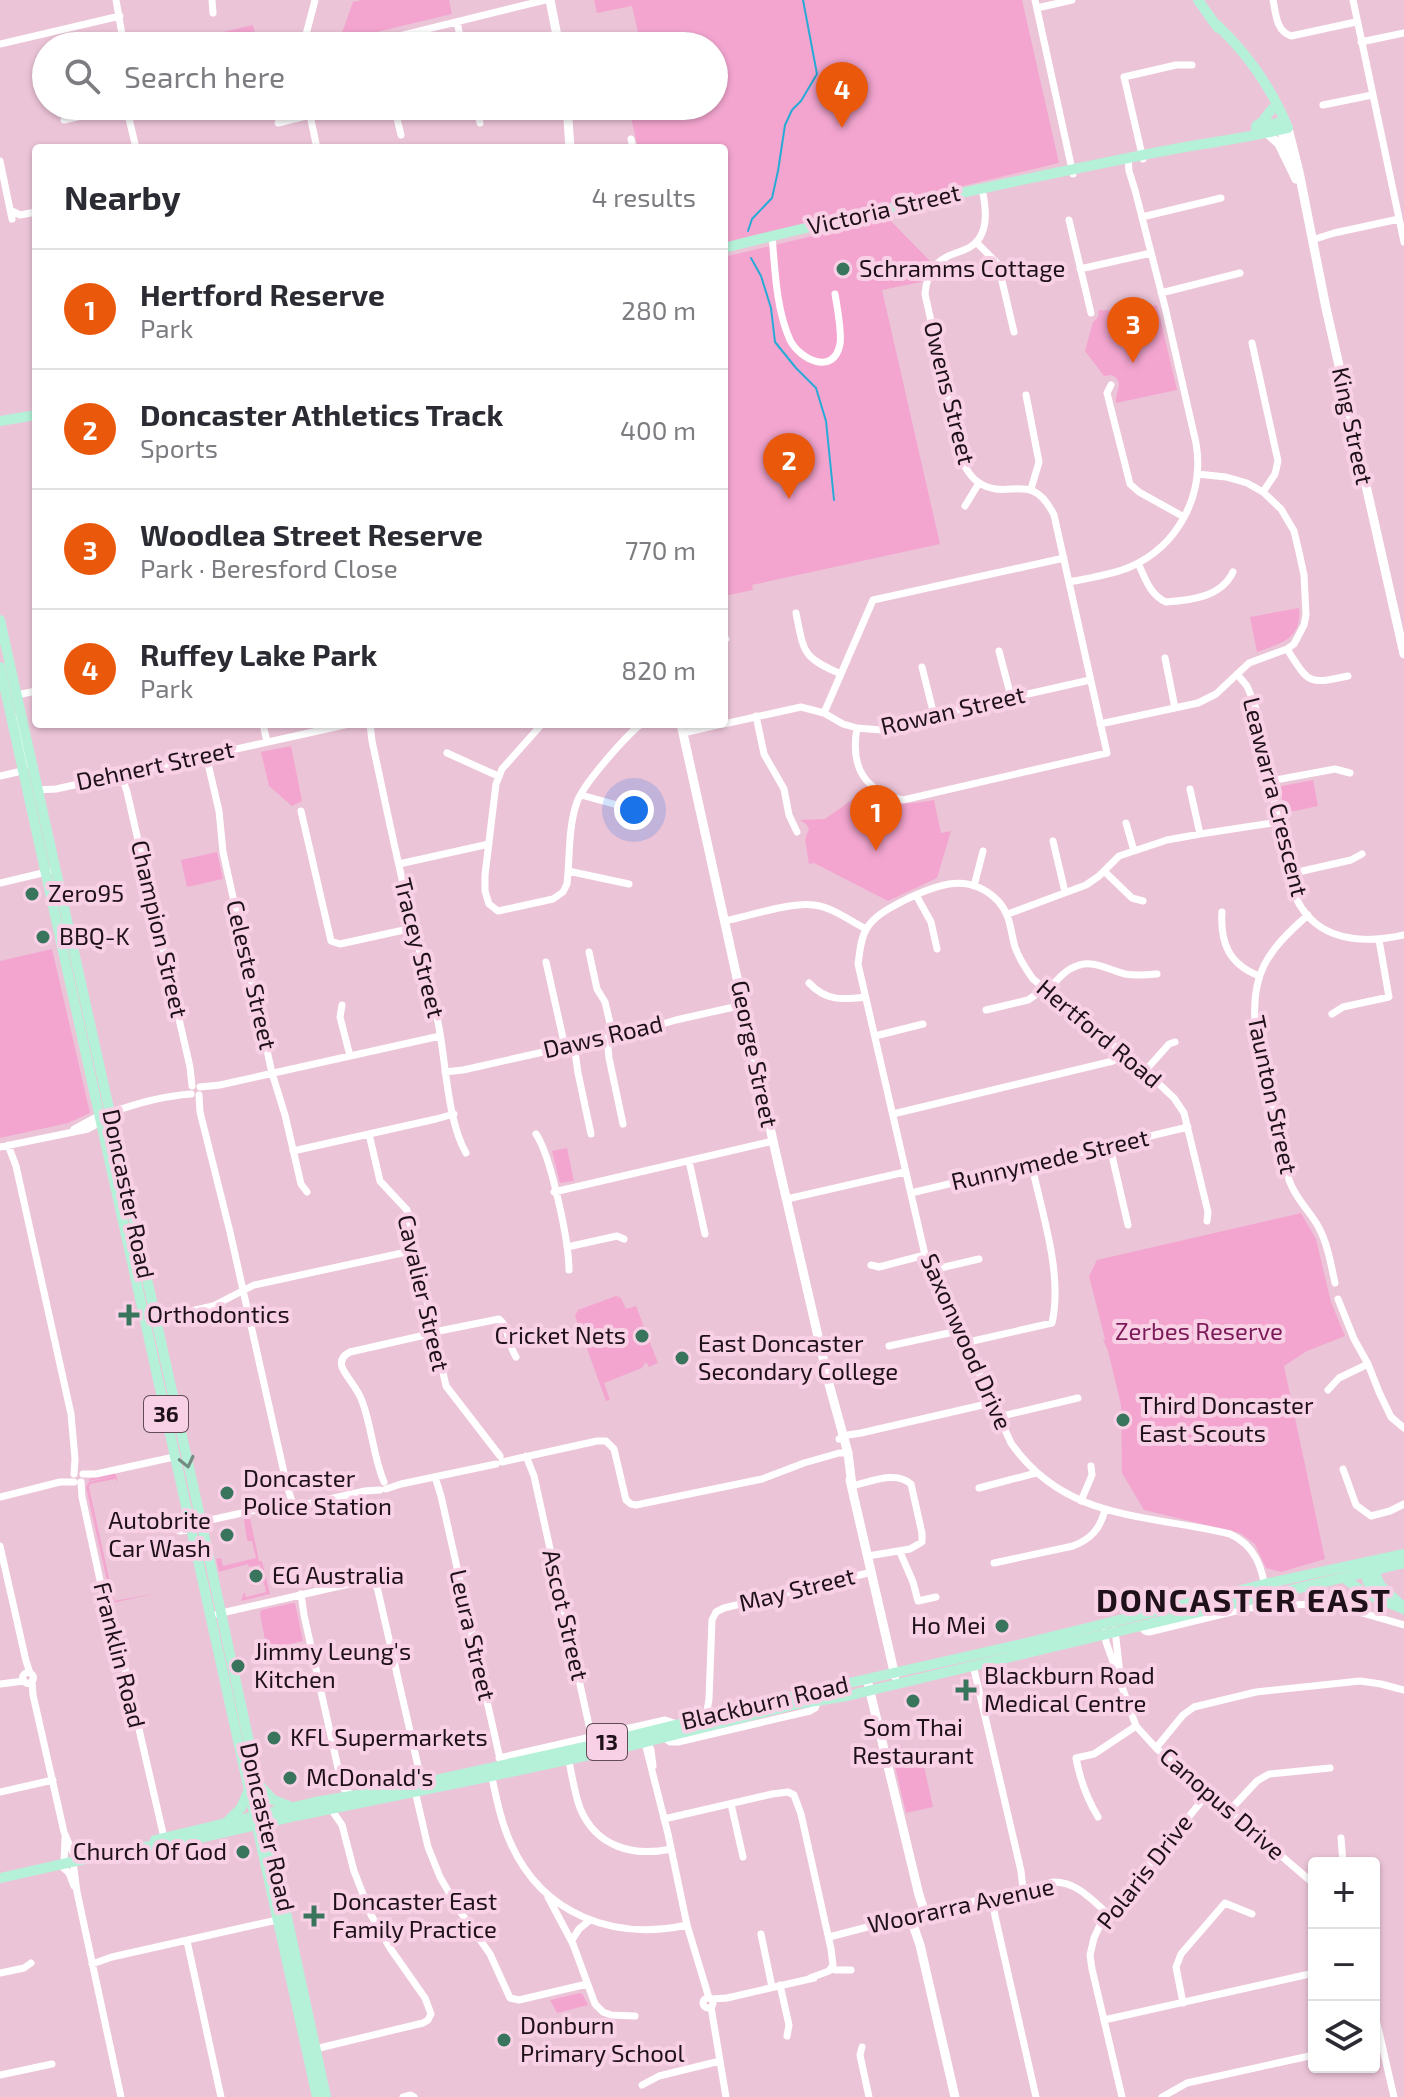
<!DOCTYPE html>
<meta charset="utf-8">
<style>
:root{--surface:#fff;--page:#f7f7f7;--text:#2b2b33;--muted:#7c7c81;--line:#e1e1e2;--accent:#ea580c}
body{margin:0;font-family:"Exo 2",sans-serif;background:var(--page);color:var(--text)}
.controls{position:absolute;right:24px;bottom:24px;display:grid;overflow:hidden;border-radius:8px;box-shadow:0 2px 6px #0004}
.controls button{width:72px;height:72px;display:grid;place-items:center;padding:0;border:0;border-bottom:2px solid var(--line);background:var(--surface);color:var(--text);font:40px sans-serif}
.you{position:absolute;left:634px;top:810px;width:28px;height:28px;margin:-20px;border:6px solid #fff;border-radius:50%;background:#1a73e8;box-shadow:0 0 0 12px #1a73e833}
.badge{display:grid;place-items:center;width:52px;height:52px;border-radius:50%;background:var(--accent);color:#fff;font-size:26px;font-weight:700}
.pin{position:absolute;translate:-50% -66px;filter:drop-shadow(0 2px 4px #0008)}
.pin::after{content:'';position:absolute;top:42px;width:28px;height:24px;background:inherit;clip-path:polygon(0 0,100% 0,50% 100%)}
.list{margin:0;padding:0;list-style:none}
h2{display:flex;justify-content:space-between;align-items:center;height:104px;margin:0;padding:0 32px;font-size:34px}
h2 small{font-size:26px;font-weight:400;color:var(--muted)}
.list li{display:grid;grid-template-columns:52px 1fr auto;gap:24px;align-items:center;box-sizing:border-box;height:120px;padding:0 32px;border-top:2px solid var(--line)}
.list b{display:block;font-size:30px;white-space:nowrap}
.list p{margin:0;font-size:26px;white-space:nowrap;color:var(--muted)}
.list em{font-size:26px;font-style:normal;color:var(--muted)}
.icon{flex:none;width:44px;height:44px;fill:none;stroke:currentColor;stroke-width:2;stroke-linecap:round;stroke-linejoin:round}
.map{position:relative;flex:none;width:1404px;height:2097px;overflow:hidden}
.search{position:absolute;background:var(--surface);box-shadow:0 2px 6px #0004;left:32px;top:32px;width:696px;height:88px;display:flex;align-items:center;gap:20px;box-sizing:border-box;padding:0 28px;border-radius:44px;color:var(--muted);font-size:30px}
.panel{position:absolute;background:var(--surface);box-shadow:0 2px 6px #0004;left:32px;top:144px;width:696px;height:584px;border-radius:8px}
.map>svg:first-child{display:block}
</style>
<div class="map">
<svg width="1404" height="2097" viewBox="0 0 1404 2097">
<rect width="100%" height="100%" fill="#ecc4d8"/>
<!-- green -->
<path fill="#f3a5cf" d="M362 0H449L452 14 339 41 353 2Z
M594 0H1022L1059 163 724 243V148H638L629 109 640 106H714V46H641L632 6 597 13Z
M253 25 258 46H163Z
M888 218 932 263 921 282 882 290 940 544 752 585 753 590 724 596V257Z
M1157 305 1177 390 1116 403C1114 392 1126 383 1112 375L1104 376 1085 351 1093 322 1098 317 1099 310 1133 311Z
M1299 608C1302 640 1281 643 1257 652L1250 617Z
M291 746 302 801 292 806 269 786 261 752Z
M1313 780 1318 806 1285 813 1280 789 1282 786Z
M867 789C888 806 908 805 934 800L941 833 951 831 937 878 888 901 814 863 809 864 805 839 809 829 806 824 800 820 825 819Z
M217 852 223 879 187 887 181 860Z
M52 949 90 1113 68 1123 0 1138V961Z
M567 1148 574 1181 560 1183 552 1151Z
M1301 1213 1316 1239 1331 1302 1345 1336 1307 1351 1284 1366 1325 1559 1281 1572 1266 1568 1255 1544 1240 1533 1144 1510 1122 1473 1121 1405 1108 1351 1103 1340 1105 1339 1089 1276 1097 1260Z
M616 1296 621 1298 626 1309 636 1306 658 1363 649 1367 646 1362 642 1368 604 1383 610 1400 606 1401 575 1316 578 1310Z
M115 1473 118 1482 115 1479 90 1484 89 1487 114 1601 158 1593 112 1603 86 1487 89 1482 114 1476 89 1481V1479Z
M250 1518 259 1561H262L270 1594 241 1601 244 1592 246 1597 266 1592 264 1583 252 1586V1584L263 1581 260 1565 249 1567 248 1564 219 1572 216 1559 221 1558 223 1566 256 1558 252 1541H248L247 1540 244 1519Z
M293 1603H295L303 1641 267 1650 260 1614 261 1610Z
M902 1747 904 1751 920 1748 933 1807 906 1813 891 1749Z
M580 1993 583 1995 588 2005 557 2013 550 2000Z"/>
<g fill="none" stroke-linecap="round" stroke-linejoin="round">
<!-- stream -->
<path stroke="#27aad5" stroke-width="2" d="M748 231 752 219 772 198 778 171 785 125 792 110 801 101 817 74 803 0
M751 258 761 276 771 308 775 342 796 368 816 388 826 421 834 500"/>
<!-- street -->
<path stroke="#fff" stroke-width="7" d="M116 0 124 46
M212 0 213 13
M1035 0 1073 174
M1273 0C1276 14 1276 31 1291 36L1356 22
M1353 0 1404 242
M1037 8 1072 0
M457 22 462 46
M1361 42 1404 33
M0 44 120 16
M303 46 315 0
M359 46 545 0
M1323 105 1372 95
M126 106 136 148
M308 106 317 148
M394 106 401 135
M476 106 480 123
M64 120 125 106
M278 123 310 115
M631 139 633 148
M1143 159 1124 77 1176 65H1192
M0 161 12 219
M12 211 20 215 36 212
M1142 217 1221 198
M1069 220 1091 313
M772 236C775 269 776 309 790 340 800 360 834 376 840 344 842 333 837 306 835 294
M1312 240 1334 233 1399 219
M976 242 998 264 1014 332
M1080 269 1151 253
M1161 293 1240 273
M1252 343 1278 461 1275 474 1263 492
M1111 385 1107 393 1130 484 1139 492 1184 517
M1026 395 1039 462 1031 489
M965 506 979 483
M1138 563C1145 578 1150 595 1166 602 1192 600 1221 597 1233 572
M1069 582C1089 578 1111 575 1130 567 1178 546 1205 495 1196 443L1165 307 1135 190 1129 171 1128 158
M796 613C804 653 802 657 841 674
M724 640 726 639
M1287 649C1309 683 1307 685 1348 676
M999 651 1011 697
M1165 658 1175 708
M922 667 934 715
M1237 674 1247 686 1255 705 1289 874C1291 881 1293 890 1296 898 1317 942 1363 944 1404 935
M17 695 36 691
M824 713 873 600 1064 558
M756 716 764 754 784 789 789 815 797 832
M263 724 267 742
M370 724 372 741C385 801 397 861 412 921 420 955 430 988 438 1022 446 1061 447 1120 466 1153
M542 724 502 769 496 784 485 875V891L489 904 498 911 553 899 563 892 567 884C570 858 568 827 577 802 584 783 625 737 641 724
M724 724 801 707 824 713 843 724 857 728 881 730 934 715 1090 680
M1100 724 1198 703 1216 694 1249 663 1287 649 1294 644 1304 625 1306 615 1304 575 1299 552 1294 531 1281 509 1263 492 1247 483 1226 477 1197 474
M857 728C850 767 864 791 903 800L1107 753 1054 515C1031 468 1008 503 978 482 970 477 967 469 962 462L925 294C926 283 928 273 936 265 944 256 954 254 964 250 990 240 987 211 982 189
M683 733 722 724
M447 753 498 776
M206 755 219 811 223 852 272 1073 285 1115 301 1184 307 1192
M121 774 127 792 190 1067 192 1086
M0 776 22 771 25 765 18 716
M1270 781 1335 769 1350 773
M1190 789 1200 834
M37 790 56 789 349 724
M581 795 621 806
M301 811 331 941 340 944 413 928
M1126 823 1134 851
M1053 841 1065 892
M399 864 489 844
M568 871 629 884
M1104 871 1132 898 1143 901
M1289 874 1351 860 1362 854
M0 883 55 870
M974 886 983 851
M916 895 931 922 937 949
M1222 912C1220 943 1229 964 1259 976
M1008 914 1086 885 1099 876 1119 856 1167 840 1200 834 1278 822
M1308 915C1267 951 1249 975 1256 1031L1289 1180C1297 1202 1310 1210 1319 1228 1328 1245 1331 1265 1335 1283
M725 921C749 916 791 902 814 905 832 907 850 921 866 929
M589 952 597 989 605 1002 613 1036
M546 962 565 1047
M809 983C826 1001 842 1000 865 997
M1047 991C1054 984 1061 974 1070 969 1091 957 1105 969 1125 974 1136 976 1146 975 1157 974
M342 1005 340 1017 350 1056
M986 1010 1028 1000 1044 989
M1332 1014 1343 1007 1389 997 1379 940
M875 1036 923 1024
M607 1038 609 1058 623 1124
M574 1045 578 1073 591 1134
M1145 1071 1169 1044 1175 1042
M445 1072 463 1070 642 1030 676 1020 743 1005
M200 1087 220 1085 440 1036
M199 1095 200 1112 230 1232 287 1486 294 1508
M110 1113C137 1103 163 1096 191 1094
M893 1114 1113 1061 1124 1055
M74 1129 100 1115
M369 1134 380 1181 407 1210 446 1386 500 1456
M536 1134C551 1156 569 1242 569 1270
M8 1145 16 1166 71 1414 75 1459 74 1474
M0 1147 88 1129 101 1122
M1110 1147 1128 1225
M293 1151 436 1119 454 1114
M689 1161 705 1234
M554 1192 773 1141
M911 1193 1188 1127
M787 1199 905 1172
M1207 1221 1208 1212 1184 1113 1174 1098 1145 1071 1033 979C1026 969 1019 959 1015 947 1010 930 1011 915 998 901 970 872 938 884 907 899 892 907 876 914 867 928 860 939 860 952 858 964L925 1255 1011 1443C1065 1521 1147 1514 1230 1534 1255 1545 1263 1568 1266 1595
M567 1247 617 1236 624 1239
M871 1265 879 1267 925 1255
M932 1270 979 1259
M1338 1299 1354 1339 1368 1364 1379 1392 1391 1417 1404 1428
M155 1319 213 1306 254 1285 416 1250
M434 1332 499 1319C509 1327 508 1345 516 1357
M964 1343 1052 1323C1063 1274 1042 1214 1032 1166
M889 1346 958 1331
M1328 1390 1339 1378 1368 1364
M998 1417 1078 1398
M839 1439 848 1435 861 1433 991 1403
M526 1456 534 1476 594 1748
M502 1462 597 1441H606L614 1449 626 1500 631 1504 636 1505 762 1479 804 1463 839 1453H848
M1343 1469 1356 1505 1371 1516 1390 1511 1404 1504
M83 1474H96L174 1457
M435 1477 441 1496 502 1768
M81 1482 82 1497 105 1603 124 1664 165 1842
M384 1482C373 1456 372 1427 362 1401 358 1389 346 1377 342 1367 340 1360 344 1355 350 1352L434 1333
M852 1486C870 1482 896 1470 911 1484L922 1533V1542L910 1549 868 1556
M979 1488 1036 1473
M386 1489 401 1484 496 1464
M0 1497 60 1482H74
M1081 1501 1092 1475 1091 1466
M201 1522 251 1511 289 1508 365 1491 380 1490
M145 1524 164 1525 180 1531 190 1530
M131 1526 163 1519 189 1524
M0 1546 26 1661 30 1673
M900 1552 913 1582 918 1601 936 1597
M994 1563 1073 1546C1091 1539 1100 1529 1105 1510
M301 1594 304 1615 340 1777 344 1789 352 1795
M217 1614 362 1581C370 1579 376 1582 378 1591L418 1766 424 1786
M1139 1625 1145 1631 1149 1632 1248 1608 1327 1603 1404 1625
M1115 1630 1120 1674
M1105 1632 1106 1642 1136 1726 1156 1748 1314 1884
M973 1665 1021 1871 1023 1889
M22.5 1678a5.5 5.5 0 1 1 11 0a5.5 5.5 0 1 1-11 0Z
M32 1681 33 1695 64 1832 72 1851 80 1861
M0 1684 24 1681
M706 1717 709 1699 712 1620 716 1612 724 1608 872 1572
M663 1737 670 1742H678L810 1711 815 1708 818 1701
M644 1739 668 1834 687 1925 709 1998
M647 1740 651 1750 653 1766
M1156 1748 1183 1715 1194 1707 1256 1692 1360 1681 1381 1684 1404 1690
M568 1757C572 1774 574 1792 580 1808 596 1847 633 1857 671 1849
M499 1758 665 1720 677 1724
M491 1773C496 1797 501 1822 511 1844 543 1915 614 1941 687 1925
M415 1791 428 1847 440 1877 459 1910 490 1954 510 1998 519 2000 587 1984
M0 1792 53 1780
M731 1804 743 1857
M1230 1810 1257 1781 1269 1774 1330 1768
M1098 1817C1086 1797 1080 1780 1076 1758L1094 1754 1136 1726
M664 1819 772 1794 788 1792 794 1795 801 1814 831 1949 833 1965 829 1971 810 1978
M1341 1838 1343 1863
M73 1862 77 1892 121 2097
M64 1864 65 1838
M60 1865 69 1873 74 1886
M548 1897 573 1944 595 2004 603 2012 611 2015 635 2016
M992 1897 995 1916 1036 2097
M925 1913 1054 1882C1077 1882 1092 1900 1108 1914
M761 1934 772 1987
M829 1937 910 1916
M572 1940 579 1929 590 1920
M187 1941 221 2097
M92 1964 112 1957 277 1920
M835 1970H851
M0 1973 24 1968 31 1963
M780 1985 789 2025 787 2036
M703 2003a5 5 0 1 1 10 0a5 5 0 1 1-10 0Z
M711 1999 727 1998 814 1978
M1183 2003 1176 1967 1181 1954 1225 1903 1252 1914
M711 2007 726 2097
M1374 2010 1394 2097
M1104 2020 1314 1973
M862 2047 860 2055 869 2097
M315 2049 423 2023 428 2020 431 2014 425 1998 390 1948 371 1915 354 1871 342 1825 331 1809
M0 2075 52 2064
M642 2085 659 2076 720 2061
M403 2097 410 2095 414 2097
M1122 2097 1092 1969 1090 1955 1094 1938 1100 1925 1209 1792
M1162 2097 1187 2083 1314 2055"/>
<!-- secondary -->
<path stroke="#fff" stroke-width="9" d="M550 0 559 46
M567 106 570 148
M1288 128 1299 172 1326 308 1404 654
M1281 130 1291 159
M1266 132 1279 144 1296 179
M681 724 773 1141 829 1384 848 1453 852 1486
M850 1480 895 1676
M867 1679 919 1895 925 1913 910 1916 920 1945 955 2097"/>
<!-- primary -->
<path stroke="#b5f1d9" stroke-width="10" d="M1198 0 1218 28
M1256 126 1262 122 1272 109
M1256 128 1285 121
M724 248C861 213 1000 184 1138 156 1188 145 1239 140 1288 128 1272 89 1247 53 1216 24
M0 421 36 415
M0 620 205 1539 326 2097
M0 667 317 2097
M1372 1566 1380 1585 1402 1606
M1363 1568 1368 1582 1379 1600
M1344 1578 1366 1594 1404 1609
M261 1787 273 1800 289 1806
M228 1821 241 1808 248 1792
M155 1840 315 1802 399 1788 594 1745 814 1691 1035 1641 1265 1584 1404 1554
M0 1878 125 1850 196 1839 296 1816 492 1776 622 1748 797 1704 847 1696 1404 1563"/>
</g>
<!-- one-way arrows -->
<defs><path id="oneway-chevron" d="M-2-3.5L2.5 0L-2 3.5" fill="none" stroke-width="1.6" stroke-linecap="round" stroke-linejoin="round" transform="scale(2)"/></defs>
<use stroke="#728c83" href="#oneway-chevron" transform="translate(187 1462) rotate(77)"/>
<!-- markers -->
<g fill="#39745d" stroke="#f9d1e6" stroke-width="3">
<circle cx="843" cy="269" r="8"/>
<circle cx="32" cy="894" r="8"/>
<circle cx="43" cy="937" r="8"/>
<path d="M125 1303h8v8h8v8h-8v8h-8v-8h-8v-8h8z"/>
<circle cx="642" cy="1336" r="8"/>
<circle cx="682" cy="1358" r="8"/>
<circle cx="1123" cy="1420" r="8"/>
<circle cx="227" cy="1493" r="8"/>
<circle cx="227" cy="1535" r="8"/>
<circle cx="256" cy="1576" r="8"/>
<circle cx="1002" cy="1626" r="8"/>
<circle cx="238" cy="1666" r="8"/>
<path d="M962 1678h8v8h8v8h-8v8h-8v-8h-8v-8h8z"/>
<circle cx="913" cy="1701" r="8"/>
<circle cx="274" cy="1738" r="8"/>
<circle cx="290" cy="1778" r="8"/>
<circle cx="243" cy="1852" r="8"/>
<path d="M310 1904h8v8h8v8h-8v8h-8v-8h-8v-8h8z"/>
<circle cx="504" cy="2040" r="8"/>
</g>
<g text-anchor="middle" stroke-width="8" stroke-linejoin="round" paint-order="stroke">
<!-- shield labels -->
<g fill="#f9d1e6" stroke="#604b56" stroke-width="2">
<rect x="144" y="1396" width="44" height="36" rx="6"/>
<rect x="587" y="1724" width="40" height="36" rx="6"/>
</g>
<g font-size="22" font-weight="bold" fill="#1f1119">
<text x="166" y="1422">36</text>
<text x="607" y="1750">13</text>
</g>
<!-- street labels -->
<g font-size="24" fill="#1f1119" stroke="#f9d1e6">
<text transform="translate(884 210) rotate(-13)" y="8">Victoria Street</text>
<text transform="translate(949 393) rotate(76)" y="8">Owens Street</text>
<text transform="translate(1352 426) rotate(78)" y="8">King Street</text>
<text transform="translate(953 711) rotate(-13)" y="8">Rowan Street</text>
<text transform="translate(155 766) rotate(-12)" y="8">Dehnert Street</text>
<text transform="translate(1275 797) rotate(76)" y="8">Leawarra Crescent</text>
<text transform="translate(159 929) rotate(77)" y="8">Champion Street</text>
<text transform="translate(419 948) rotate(76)" y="8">Tracey Street</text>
<text transform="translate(251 975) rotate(77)" y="8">Celeste Street</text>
<text transform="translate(1099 1034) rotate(40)" y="8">Hertford Road</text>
<text transform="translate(603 1037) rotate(-13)" y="8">Daws Road</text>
<text transform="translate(754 1054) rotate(78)" y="8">George Street</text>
<text transform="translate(1272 1095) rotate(78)" y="8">Taunton Street</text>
<text transform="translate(1050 1160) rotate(-13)" y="8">Runnymede Street</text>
<text transform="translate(128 1194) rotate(78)" y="8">Doncaster Road</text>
<text transform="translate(423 1293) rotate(77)" y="8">Cavalier Street</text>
<text transform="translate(966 1342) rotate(66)" y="8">Saxonwood Drive</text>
<text transform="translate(797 1590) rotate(-14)" y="8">May Street</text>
<text transform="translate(565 1615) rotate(77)" y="8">Ascot Street</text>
<text transform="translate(472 1635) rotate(77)" y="8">Leura Street</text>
<text transform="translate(119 1655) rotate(76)" y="8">Franklin Road</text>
<text transform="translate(765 1703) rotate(-13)" y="8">Blackburn Road</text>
<text transform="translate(1222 1804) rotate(41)" y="8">Canopus Drive</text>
<text transform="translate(267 1827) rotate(77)" y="8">Doncaster Road</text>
<text transform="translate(1145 1872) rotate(-52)" y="8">Polaris Drive</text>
<text transform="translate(961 1906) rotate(-12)" y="8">Woorarra Avenue</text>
</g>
<!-- poi labels -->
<g font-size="24" fill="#1f1119" stroke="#f9d1e6" text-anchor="start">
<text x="859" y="277">Schramms Cottage</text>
<text x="48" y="902">Zero95</text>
<text x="59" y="945">BBQ-K</text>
<text x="147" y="1323">Orthodontics</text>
<text x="626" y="1344" text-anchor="end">Cricket Nets</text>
<text x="698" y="1352">East Doncaster<tspan x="698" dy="28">Secondary College</tspan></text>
<text x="1139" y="1414">Third Doncaster<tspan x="1139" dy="28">East Scouts</tspan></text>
<text x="243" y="1487">Doncaster<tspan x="243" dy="28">Police Station</tspan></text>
<text x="211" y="1529" text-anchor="end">Autobrite<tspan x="211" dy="28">Car Wash</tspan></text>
<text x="272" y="1584">EG Australia</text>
<text x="986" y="1634" text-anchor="end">Ho Mei</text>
<text x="254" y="1660">Jimmy Leung's<tspan x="254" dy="28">Kitchen</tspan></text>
<text x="984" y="1684">Blackburn Road<tspan x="984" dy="28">Medical Centre</tspan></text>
<text x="913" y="1736" text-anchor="middle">Som Thai<tspan x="913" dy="28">Restaurant</tspan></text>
<text x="290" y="1746">KFL Supermarkets</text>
<text x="306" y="1786">McDonald's</text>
<text x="227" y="1860" text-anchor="end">Church Of God</text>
<text x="332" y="1910">Doncaster East<tspan x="332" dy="28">Family Practice</tspan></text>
<text x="520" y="2034">Donburn<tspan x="520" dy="28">Primary School</tspan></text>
</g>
<!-- park labels -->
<g font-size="24" fill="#7c1a59" stroke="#f9d1e6">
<text x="1199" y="1340">Zerbes Reserve</text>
</g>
<!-- district labels -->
<g font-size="32" font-weight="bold" letter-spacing="2" fill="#1f1119" stroke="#f9d1e6">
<text x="1244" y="1612">DONCASTER EAST</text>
</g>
</g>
</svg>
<div class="controls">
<button>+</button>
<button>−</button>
<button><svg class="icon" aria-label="layers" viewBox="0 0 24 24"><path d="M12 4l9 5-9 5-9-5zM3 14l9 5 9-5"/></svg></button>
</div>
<div class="you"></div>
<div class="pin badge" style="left:876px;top:851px">1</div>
<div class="pin badge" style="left:789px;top:499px">2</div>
<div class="pin badge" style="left:1133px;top:363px">3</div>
<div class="pin badge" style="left:842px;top:128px">4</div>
<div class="search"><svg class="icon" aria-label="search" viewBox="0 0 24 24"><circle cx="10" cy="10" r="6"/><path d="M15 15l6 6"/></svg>Search here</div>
<section class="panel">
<h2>Nearby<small>4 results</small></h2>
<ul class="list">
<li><span class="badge">1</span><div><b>Hertford Reserve</b><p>Park</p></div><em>280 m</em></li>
<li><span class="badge">2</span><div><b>Doncaster Athletics Track</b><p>Sports</p></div><em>400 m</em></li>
<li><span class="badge">3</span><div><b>Woodlea Street Reserve</b><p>Park · Beresford Close</p></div><em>770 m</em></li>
<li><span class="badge">4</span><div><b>Ruffey Lake Park</b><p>Park</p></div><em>820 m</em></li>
</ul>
</section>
</div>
